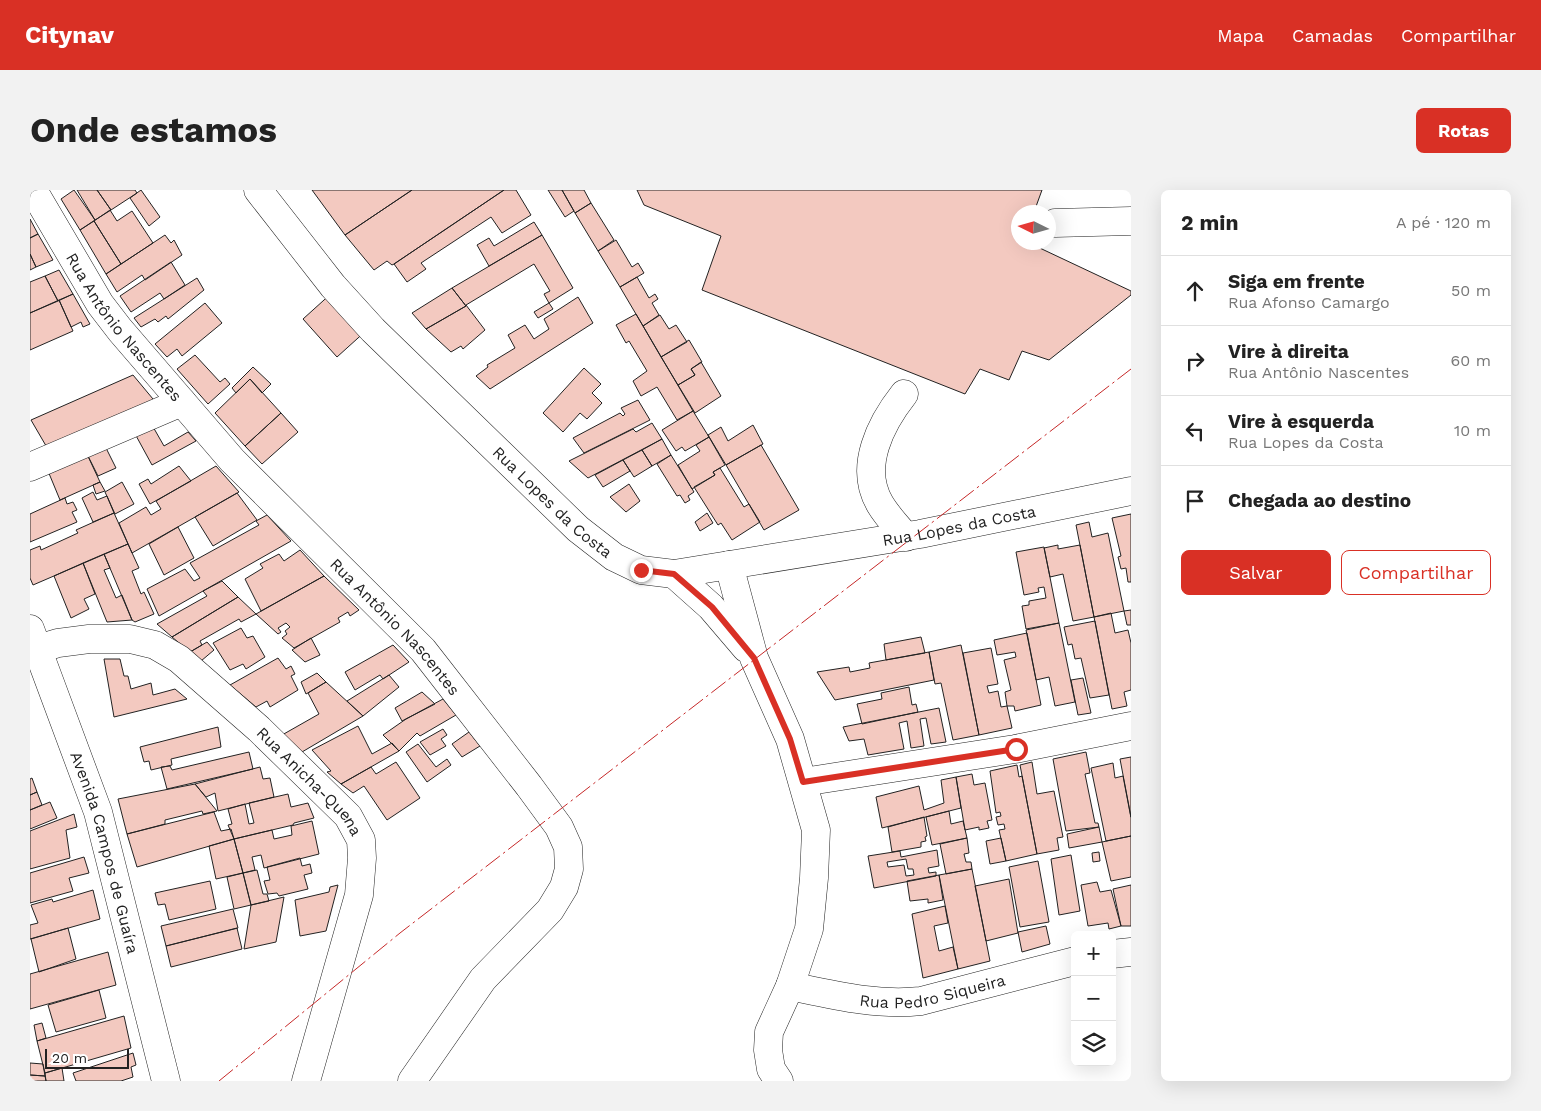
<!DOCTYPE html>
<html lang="pt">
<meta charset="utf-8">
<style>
:root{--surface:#fff;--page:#f2f2f2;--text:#222;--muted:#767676;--line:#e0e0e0;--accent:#d93025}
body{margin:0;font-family:"Work Sans",sans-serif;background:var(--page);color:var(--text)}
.controls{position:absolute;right:15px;bottom:15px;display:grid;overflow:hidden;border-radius:8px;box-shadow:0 5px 20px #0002}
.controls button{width:45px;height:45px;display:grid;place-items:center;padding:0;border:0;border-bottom:1px solid var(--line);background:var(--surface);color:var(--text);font:25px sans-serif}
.compass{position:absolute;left:981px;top:15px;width:45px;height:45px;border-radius:50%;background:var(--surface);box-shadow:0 5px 20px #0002;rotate:275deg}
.scale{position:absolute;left:15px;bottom:12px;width:84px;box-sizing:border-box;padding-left:5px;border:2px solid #222;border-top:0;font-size:14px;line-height:18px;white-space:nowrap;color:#222;-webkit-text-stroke:4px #fff;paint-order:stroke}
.stop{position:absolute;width:15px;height:15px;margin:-11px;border:4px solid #d93025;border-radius:50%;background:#fff}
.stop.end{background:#d93025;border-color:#fff;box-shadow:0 1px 5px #0008}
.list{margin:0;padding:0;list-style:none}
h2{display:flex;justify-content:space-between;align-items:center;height:65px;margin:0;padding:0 20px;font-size:21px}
h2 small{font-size:16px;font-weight:400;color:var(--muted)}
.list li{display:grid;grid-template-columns:32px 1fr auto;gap:15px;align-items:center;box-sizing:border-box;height:70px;padding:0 20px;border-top:1px solid var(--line)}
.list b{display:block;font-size:19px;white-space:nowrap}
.list p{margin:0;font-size:16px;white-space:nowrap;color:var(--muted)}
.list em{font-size:16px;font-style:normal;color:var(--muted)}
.actions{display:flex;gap:10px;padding:15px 20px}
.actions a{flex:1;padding:11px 0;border:1px solid var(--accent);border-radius:8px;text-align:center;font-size:18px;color:var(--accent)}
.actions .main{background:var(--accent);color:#fff}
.icon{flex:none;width:28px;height:28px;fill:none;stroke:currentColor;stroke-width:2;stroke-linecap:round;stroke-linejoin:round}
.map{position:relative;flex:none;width:1101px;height:891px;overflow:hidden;border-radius:8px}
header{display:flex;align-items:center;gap:30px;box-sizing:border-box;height:70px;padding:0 25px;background:var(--accent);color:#fff}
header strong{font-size:24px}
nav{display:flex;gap:28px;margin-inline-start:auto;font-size:18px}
.intro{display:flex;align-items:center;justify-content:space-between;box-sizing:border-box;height:120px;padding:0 30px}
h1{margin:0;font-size:35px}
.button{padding:12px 22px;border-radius:8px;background:var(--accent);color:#fff;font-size:18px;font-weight:700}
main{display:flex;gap:30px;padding:0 30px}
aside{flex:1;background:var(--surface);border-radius:8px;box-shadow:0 5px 20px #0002}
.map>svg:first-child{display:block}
</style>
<header>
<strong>Citynav</strong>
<nav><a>Mapa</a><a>Camadas</a><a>Compartilhar</a></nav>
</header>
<div class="intro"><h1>Onde estamos</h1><a class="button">Rotas</a></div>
<main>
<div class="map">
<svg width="1101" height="891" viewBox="0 0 1101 891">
<rect width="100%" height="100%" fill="#fff"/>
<!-- building -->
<path fill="#f3c9c0" stroke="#222" fill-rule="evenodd" d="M44 0 65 30 50 40 31 9Z
M47 0H67L81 20 65 30Z
M67 0H105L107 3 81 20Z
M111 0 130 27 119 36 100 8Z
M282 0H382L315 45Z
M382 0H474L364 74 362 75 357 71 344 80 315 45Z
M474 0H486L501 25 472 43 461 27 391 73 396 79 377 92 364 74Z
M518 0H532L544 21 535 27Z
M532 0H554L561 13 545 23Z
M607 0H1012L1004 22H988V52H997L1101 101V105L1019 170 992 161 979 190 950 179 935 204 672 100 691 46 614 15Z
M561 13 584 50 568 61 545 23Z
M80 20 87 31 102 21 123 53 91 74 64 31Z
M0 29 8 44 0 48Z
M64 31 91 74 76 84 50 40Z
M504 32 512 45 459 76 447 55 459 48 464 56Z
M8 44 23 70 6 77 0 64V48Z
M135 45 141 53 144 50 152 65 115 90 112 85 87 102 76 84Z
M512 45 543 98 519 113 514 104 520 101 504 74 436 115 455 140 433 159 431 156 421 162 396 139 436 116 422 98Z
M586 50 602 77 608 73 614 83 590 97 568 61Z
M0 64 6 77 0 80Z
M141 72 155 95 134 109 130 103 101 122 90 106Z
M29 80 43 104 28 111 15 86Z
M15 86 28 111 0 123V92Z
M607 87 619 108 625 104 628 109 622 113 629 125 613 136 590 97Z
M167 88 174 100 138 129 136 126 128 132 125 129 111 137 104 128Z
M422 98 436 116 396 139 382 123Z
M304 101 338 139 307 167 273 129Z
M43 104 60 134 53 137 51 132 41 137 29 110Z
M548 107 563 133 460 199 446 186 458 177 457 175 485 158 478 145 495 135 504 149 519 139 514 129Z
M29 110 43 141 0 160V123Z
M175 113 192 133 152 166 147 159 137 167 125 154Z
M519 113 523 119 508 128 504 122Z
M606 124 663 221 647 230 627 197 611 206 603 191 617 181 599 151 596 153 586 135Z
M630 125 639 139 646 135 657 152 631 167 613 136Z
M659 150 672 172 661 179 665 185 648 195 631 167Z
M165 165 190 192 195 188 200 194 178 214 147 179Z
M671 172 691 206 665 223 648 195 665 185 661 179Z
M223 177 241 194 232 203 220 189 206 203 202 198Z
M554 178 571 194 562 203 572 213 557 229 550 223 533 242 513 223Z
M103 185 128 215 19 261 1 230Z
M220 189 251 223 215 256 185 223Z
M608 210 620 230 554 263 543 248 590 223 593 226 595 224 591 218Z
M663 221 679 247 655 261 652 257 646 261 632 240Z
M251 223 268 242 232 274 215 256Z
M622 233 632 249 558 288 539 271 603 239 606 242Z
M122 235 134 256 158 242 166 251 122 275 104 242Z
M723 235 733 254 696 275 678 245 691 237 698 251Z
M679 247 695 275 683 282 685 285 662 299 648 275 670 261 666 255Z
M632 249 641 265 622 276 612 260Z
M74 254 86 278 68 286 56 262Z
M731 255 769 320 734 340 696 275Z
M612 260 622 276 604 287 593 270Z
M56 262 70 292 30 310 18 281Z
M641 265 664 302 658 306 660 310 655 313 650 305 647 306 627 274Z
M593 270 600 281 573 297 565 285Z
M149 276 161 291 120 314 109 294 118 289 121 294Z
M186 276 209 302 102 363 89 333 116 317 121 325 131 319 126 311Z
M690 278 714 317 719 314 730 332 702 350 691 333 688 335 664 297 685 285 683 282Z
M70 292 75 301 66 304 63 295Z
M92 292 104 314 85 324 75 302Z
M599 294 610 311 596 322 580 307Z
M63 302 67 310 77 306 84 323 63 332 52 308Z
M207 303 227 330 183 356 165 327Z
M35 308 37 314 43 312 47 320 42 322 47 332 0 352V324Z
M84 323 98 354 3 395 0 388V360L10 356 11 360 48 343 46 340Z
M677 323 683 333 670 341 665 332Z
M1101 324V392H1098L1096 378 1091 379 1088 367 1091 366 1082 328Z
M237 325 261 351 129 426 117 399 155 379 164 391 170 388 160 373 229 335 226 331Z
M1059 332 1062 347 1078 343 1094 421 1064 427 1046 335Z
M148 337 164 368 134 385 119 354Z
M98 354 109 378 102 381 111 404 114 402 124 424 105 432 102 430 74 364Z
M1028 355V359L1050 355 1064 427 1043 431 1033 384 1020 387 1014 358Z
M1014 357 1029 433 996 439 992 416 999 415V411L1016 408 1014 397 1008 398 1009 402 994 405 986 362Z
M270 360 294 386 231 421 215 389 233 378 230 374 249 364 254 371Z
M74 364 80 378 74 380 86 408 92 405 102 430 77 432 53 373Z
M53 373 65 404 54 409 59 419 41 428 24 386Z
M294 386 329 420 320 426 318 422 308 428 310 432 264 458 252 448 257 444 255 441 260 437 256 433 248 438 251 442 248 444 226 424Z
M192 391 208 407 142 447 127 434 177 406 173 401Z
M208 407 226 424 211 432 209 429 170 451 172 455 160 462 142 447Z
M1101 420V435H1097L1094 421Z
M1081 423 1085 443 1098 440 1101 453V500L1094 502 1097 516 1082 519 1064 427Z
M1065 431 1079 505 1060 508 1051 468 1045 469 1042 454 1038 455 1034 437Z
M1029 433 1045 512 1025 516 1019 487 1006 490 996 440Z
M211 438 217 448 223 446 235 467 216 479 213 474 200 480 183 453Z
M997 443 1011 515 985 521 984 516H977L975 502 981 500 974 470 986 467 985 462 967 465 964 450Z
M891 447 895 463 856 470 854 454Z
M281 448 290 465 275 472 262 460Z
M177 452 184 460 171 471 160 462Z
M363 455 379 472 353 489 350 485 325 500 315 482Z
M931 455 949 545 923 550 911 493 905 494 899 462Z
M961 458 968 494 957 496 959 503 968 501 971 517 977 516 982 538 949 545 933 463Z
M899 462 904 490 805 510 787 482 819 477 820 482 840 478 839 473Z
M248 468 256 479 261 476 265 484 261 486 268 500 240 517 237 511 226 517 200 495Z
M74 469H90L94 486H98L101 499 121 493 123 505 145 499 157 509 84 527Z
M287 483 296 492 276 504 271 492Z
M359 485 369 497 333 526 317 511Z
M1053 488 1061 523 1048 525 1041 490Z
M296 492 333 526 272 562 252 545 289 524 278 503Z
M879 497 882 515 886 514 888 522 832 534 827 514 852 509 851 503Z
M392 502 405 514 372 531 365 518Z
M413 509 426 525 390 546 387 543 369 561 353 545 376 529Z
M909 518 916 552 901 554 896 528 890 529 894 556 881 558 877 531 869 533 874 559 838 565 834 549 819 551 813 537Z
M328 536 342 564 362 553 369 561 311 594 297 582 301 581 282 560Z
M188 537 191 557 141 569 142 575 121 580 119 571 114 572 110 557Z
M413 539 417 545 411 549 416 556 400 565 390 552Z
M439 542 450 556 432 567 422 554Z
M388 554 406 577 417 569 421 575 397 592 376 562Z
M219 562 223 579 137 599 131 577 140 576 142 580Z
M1056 562 1060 583 1055 584 1065 633H1068L1069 637 1036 641 1023 569Z
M1101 567V627L1090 569Z
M366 572 390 608 357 630 334 596 323 603 311 594 341 577 346 584Z
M1002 572 1007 604 1024 601 1033 647 1027 648 1029 660 1007 664 990 575Z
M1083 573 1085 588 1093 586 1101 628V646L1076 651 1061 578Z
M987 575 989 587 992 586 1007 664 976 671 969 640 975 639 974 634 968 635 966 627 971 626 970 622 966 623 960 581Z
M230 577 233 589 240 588 244 607 188 621 185 603 176 607 165 594Z
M942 584 944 595 955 593 962 630 957 631 959 638 949 640V637L935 640 926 587Z
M926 587 931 618 852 638 846 607 889 596 894 620 914 613 911 590Z
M2 588 7 602 0 605V589Z
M165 594 187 621 173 624 172 621 135 630V634L97 644 88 609Z
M7 602 12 615 0 620V605Z
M258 604 261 617 278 613 284 628 264 633 263 635 204 649 198 635 202 634 198 619 215 614 219 634 224 633 219 613Z
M20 612 27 628 0 639V620Z
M919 621 921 634 933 631 937 648 902 655 896 627Z
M184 622 191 641 201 639 204 649 107 677 97 644Z
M44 624 47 637 36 640 40 668 0 679V641Z
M894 627 897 646 895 647 896 651 891 652V657L862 662 858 637Z
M282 631 289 664 234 678 231 665 222 667 225 680 213 683 204 649 242 640 244 649 262 645 261 636Z
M1069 637 1072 652 1039 658 1037 644Z
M1101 646V687L1081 691 1072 652Z
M937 648 939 663 934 664 936 672H941L942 679 916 684 910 654Z
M971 648 976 671 960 674 956 651Z
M204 649 213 683 186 689 179 656Z
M907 660 909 676 898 678 899 683 906 682V686L844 698 838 666 870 661 871 667ZM876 669 878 679H883L884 685 876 686 874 675 858 677 857 672Z
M1069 662 1070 671 1063 672 1062 663Z
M1041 665 1050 721 1029 725 1021 669Z
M54 667 59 683 39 688 43 701 0 713V683Z
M270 668 272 676 280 674 282 683 274 685 278 699 249 706 247 703 238 704 234 691 240 690 237 677Z
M1008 671 1019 732 990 737 979 677Z
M942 679 960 771 928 779 909 685Z
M227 680 233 704H237L239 711 221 715 213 683Z
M213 683 221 715 204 719 197 687Z
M909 685 913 710 898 713V709L880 711 877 691Z
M979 689 988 743 956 751 945 696Z
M180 691 186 719 139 730 135 714 128 715 125 703Z
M1067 692 1070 702 1081 700 1091 736 1079 739 1078 733 1058 736 1051 695Z
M308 695 296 741 270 746 265 710 299 702 300 697Z
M1101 695V736H1091L1083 699Z
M63 700 70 729 0 749V735L8 733 1 715 22 709 23 712Z
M254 707 246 752 214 759 221 715Z
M915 716 918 733 904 736 909 761 923 757 928 779 893 788 882 724Z
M203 719 208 738 136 756 131 736Z
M1016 736 1020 754 992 762 988 742Z
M38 738 46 769 9 782 1 749Z
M207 738 212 759 141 777 136 756Z
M78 762 86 795 0 819V784Z
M69 800 76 828 26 842 18 815Z
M94 826 101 858 15 883 7 851Z
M12 833 16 848 7 851 4 835Z
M103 863 106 875 101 877 103 887 91 891H46L43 883Z
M0 873 13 874 15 886 0 885Z
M32 878 34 891H16L15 883Z
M0 885 15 886 16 891H0Z"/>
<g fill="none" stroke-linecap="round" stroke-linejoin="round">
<defs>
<g id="minor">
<path id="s1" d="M3 0 70 114 90 140 202 270 393 460 499 596 529 637 538 657 539 679 534 697 520 720 453 789 382 891"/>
<path id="s2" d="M228 0 303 96 343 140 548 339 584 367 611 380 644 384 890 344 1101 301"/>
<path d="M1025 33 1101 31"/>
<path d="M874 204C851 233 828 277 850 314 857 326 867 336 876 347"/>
<path d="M0 277 152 212"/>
<path d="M699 375 724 468 760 549 786 640 784 688 779 739 760 796 739 842 738 860 741 879 749 891"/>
<path d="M644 384 681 417 716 458"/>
<path id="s3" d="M0 439 68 622 136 891"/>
<path id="s4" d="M8 459 28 453 59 449H100L125 455 149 469 229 539 318 626 331 650 332 668 329 705 276 891"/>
<path d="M773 592 985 559 1101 536"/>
<path d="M1082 764 1101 762"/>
<path id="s5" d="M760 796C803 805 847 816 891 811L1045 771"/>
</g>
</defs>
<!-- minor casing -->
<use href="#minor" stroke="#222" stroke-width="29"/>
<!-- minor -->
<use href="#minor" stroke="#fff" stroke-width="28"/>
<!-- power -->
<path stroke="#c62828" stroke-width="1" stroke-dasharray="18 4 2.5 4" stroke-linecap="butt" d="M189 891 370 743 1101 179"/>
</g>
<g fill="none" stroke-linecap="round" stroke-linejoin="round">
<!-- route -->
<path stroke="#d93025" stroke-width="6" d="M611 380 644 384 682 417 724 468 760 549 773 592 986 559"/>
</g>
<g text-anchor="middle" stroke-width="4" stroke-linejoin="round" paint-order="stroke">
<!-- street labels -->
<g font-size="16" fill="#222" stroke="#fff">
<text dy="6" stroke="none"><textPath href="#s1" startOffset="165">Rua Antônio Nascentes</textPath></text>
<text dy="6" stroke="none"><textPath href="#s2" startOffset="430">Rua Lopes da Costa</textPath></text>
<text dy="6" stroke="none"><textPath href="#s2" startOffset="865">Rua Lopes da Costa</textPath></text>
<text dy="6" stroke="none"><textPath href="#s1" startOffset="570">Rua Antônio Nascentes</textPath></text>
<text dy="6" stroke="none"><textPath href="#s4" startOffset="326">Rua Anicha-Quena</textPath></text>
<text dy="6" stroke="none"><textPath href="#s3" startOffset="236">Avenida Campos de Guaíra</textPath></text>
<text dy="6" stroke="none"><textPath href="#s5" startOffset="145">Rua Pedro Siqueira</textPath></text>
</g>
</g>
</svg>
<div class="controls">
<button>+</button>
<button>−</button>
<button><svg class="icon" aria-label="layers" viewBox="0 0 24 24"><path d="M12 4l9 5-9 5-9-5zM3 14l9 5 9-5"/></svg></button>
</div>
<svg class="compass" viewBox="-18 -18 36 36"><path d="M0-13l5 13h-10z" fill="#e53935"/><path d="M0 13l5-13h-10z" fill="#767676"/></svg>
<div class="scale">20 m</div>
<div class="stop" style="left:986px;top:559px"></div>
<div class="stop end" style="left:611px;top:380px"></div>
</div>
<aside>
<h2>2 min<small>A pé · 120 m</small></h2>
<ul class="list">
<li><svg class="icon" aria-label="ahead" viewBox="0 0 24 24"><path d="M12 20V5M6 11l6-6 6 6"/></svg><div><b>Siga em frente</b><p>Rua Afonso Camargo</p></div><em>50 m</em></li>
<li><svg class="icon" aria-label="right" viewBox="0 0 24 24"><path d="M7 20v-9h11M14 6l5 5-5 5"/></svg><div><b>Vire à direita</b><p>Rua Antônio Nascentes</p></div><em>60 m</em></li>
<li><svg class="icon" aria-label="left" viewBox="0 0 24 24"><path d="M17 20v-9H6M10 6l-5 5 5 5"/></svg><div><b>Vire à esquerda</b><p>Rua Lopes da Costa</p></div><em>10 m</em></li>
<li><svg class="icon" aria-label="arrive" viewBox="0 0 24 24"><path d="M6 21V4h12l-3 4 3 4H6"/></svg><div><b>Chegada ao destino</b></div></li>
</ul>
<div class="actions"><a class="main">Salvar</a><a>Compartilhar</a></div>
</aside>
</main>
